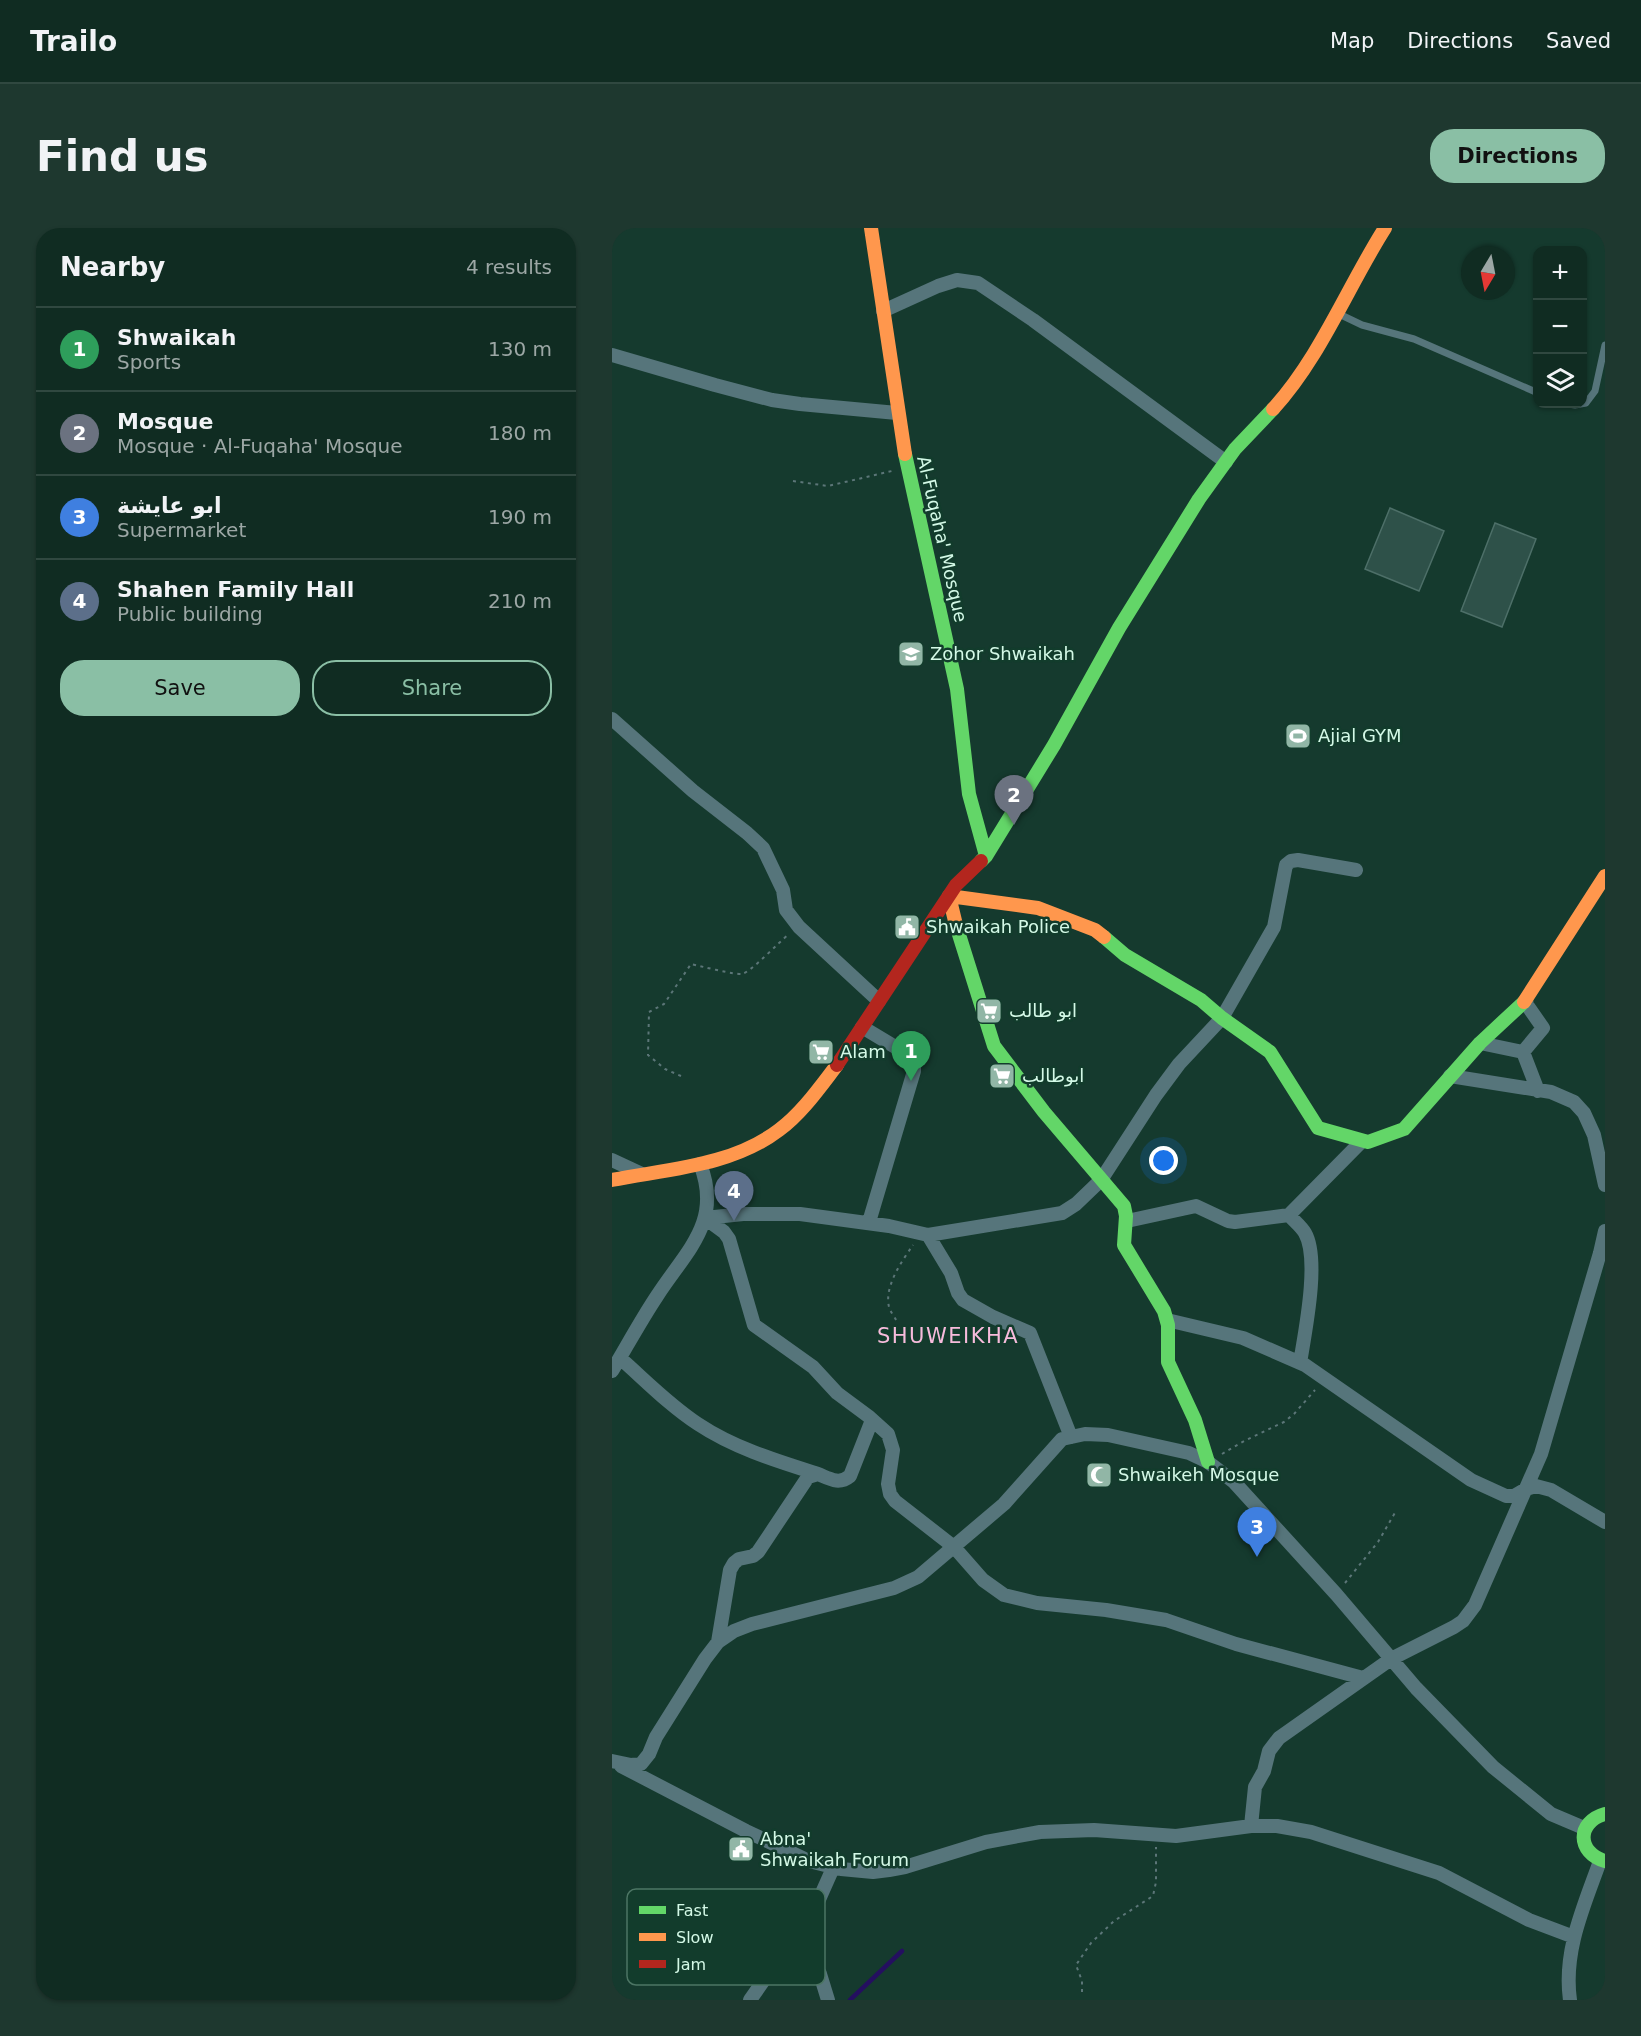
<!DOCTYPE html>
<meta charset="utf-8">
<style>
:root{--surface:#102c22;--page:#1e382f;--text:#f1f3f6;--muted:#9ca7a5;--line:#304840;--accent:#8abfa5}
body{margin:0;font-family:"DejaVu Sans","Noto Naskh Arabic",sans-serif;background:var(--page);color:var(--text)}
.controls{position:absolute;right:18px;top:18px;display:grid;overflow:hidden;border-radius:12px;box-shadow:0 2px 4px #0004}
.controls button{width:54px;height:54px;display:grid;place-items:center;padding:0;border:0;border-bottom:2px solid var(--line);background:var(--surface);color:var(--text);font:30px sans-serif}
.compass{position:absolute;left:849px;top:18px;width:54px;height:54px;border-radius:50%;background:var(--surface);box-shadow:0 2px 4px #0004;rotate:190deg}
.you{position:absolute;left:552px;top:933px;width:21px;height:21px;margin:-15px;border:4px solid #fff;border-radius:50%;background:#1a73e8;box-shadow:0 0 0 9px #1a73e833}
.badge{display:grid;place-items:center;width:39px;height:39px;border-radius:50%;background:var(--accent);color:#fff;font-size:20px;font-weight:700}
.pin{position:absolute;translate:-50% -50px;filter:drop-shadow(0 2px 3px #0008)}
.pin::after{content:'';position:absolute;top:32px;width:21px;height:18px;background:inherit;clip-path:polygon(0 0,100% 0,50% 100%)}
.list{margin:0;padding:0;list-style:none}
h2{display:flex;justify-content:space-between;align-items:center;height:78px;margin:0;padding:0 24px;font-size:26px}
h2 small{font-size:20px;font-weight:400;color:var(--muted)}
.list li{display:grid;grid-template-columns:39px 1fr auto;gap:18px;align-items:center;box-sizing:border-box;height:84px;padding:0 24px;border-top:2px solid var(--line)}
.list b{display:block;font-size:22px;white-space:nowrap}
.list p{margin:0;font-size:20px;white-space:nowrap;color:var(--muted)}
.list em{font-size:20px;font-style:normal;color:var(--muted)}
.actions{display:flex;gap:12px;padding:18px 24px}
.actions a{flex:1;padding:14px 0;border:2px solid var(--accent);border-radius:24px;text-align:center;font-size:21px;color:var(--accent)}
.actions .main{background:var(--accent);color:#111}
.icon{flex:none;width:33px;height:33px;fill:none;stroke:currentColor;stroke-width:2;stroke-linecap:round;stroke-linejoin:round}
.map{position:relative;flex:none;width:993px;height:1772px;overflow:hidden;border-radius:24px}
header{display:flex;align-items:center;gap:36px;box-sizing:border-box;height:84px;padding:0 30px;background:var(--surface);border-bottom:2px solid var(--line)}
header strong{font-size:28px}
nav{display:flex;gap:33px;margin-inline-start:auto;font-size:21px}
.intro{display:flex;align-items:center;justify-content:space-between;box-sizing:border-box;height:144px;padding:0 36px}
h1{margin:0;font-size:42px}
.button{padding:15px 27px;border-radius:24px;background:var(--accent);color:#111;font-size:21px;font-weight:700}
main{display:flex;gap:36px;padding:0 36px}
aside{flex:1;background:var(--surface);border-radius:24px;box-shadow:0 2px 4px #0004}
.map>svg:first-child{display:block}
</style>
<header>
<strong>Trailo</strong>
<nav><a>Map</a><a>Directions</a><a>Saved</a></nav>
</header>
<div class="intro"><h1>Find us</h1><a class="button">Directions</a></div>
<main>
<aside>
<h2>Nearby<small>4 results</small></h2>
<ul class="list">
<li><span class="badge" style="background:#2e9e5b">1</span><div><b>Shwaikah</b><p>Sports</p></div><em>130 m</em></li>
<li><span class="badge" style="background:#6b7280">2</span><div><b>Mosque</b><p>Mosque · Al-Fuqaha' Mosque</p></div><em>180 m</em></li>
<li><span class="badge" style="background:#3f7fe0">3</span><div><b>ابو عايشة</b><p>Supermarket</p></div><em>190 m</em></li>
<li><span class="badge" style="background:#5c6f8a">4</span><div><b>Shahen Family Hall</b><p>Public building</p></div><em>210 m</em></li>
</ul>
<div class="actions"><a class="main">Save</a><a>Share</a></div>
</aside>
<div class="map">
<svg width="993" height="1772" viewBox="0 0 993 1772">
<rect width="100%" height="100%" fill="#153a2e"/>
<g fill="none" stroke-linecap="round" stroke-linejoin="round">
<!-- stream -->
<path stroke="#240f60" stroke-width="4.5" d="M238 1772 290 1723"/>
</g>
<!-- building -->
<path fill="#2e5149" stroke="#4d6f68" stroke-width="1.5" d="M778 280 832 303 807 363 753 341Z
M883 295 924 311 890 399 849 383Z"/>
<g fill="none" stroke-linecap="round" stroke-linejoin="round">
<!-- path -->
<path stroke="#5c7678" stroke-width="2" stroke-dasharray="3 4.5" stroke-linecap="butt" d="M181 253 216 258 280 243
M69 848 53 841 36 827 37 784 52 776 79 736C88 738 123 747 130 746 139 744 167 714 177 706
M284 1092C282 1088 278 1083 277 1079 272 1058 290 1033 301 1017
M610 1226 632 1213 672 1194 682 1186 703 1162
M733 1355 766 1314 784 1283
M470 1764V1753L464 1737 479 1715 502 1693 541 1668 544 1654V1619"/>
<!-- lane -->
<path stroke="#56757b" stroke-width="7" d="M727 86 750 97 802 111 926 165
M956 176 963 177 974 175 983 163 993 117"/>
<!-- street -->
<path stroke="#56757b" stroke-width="14" d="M271 83 326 58 345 52 366 55 421 92 614 234
M0 127 103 157 160 172 188 176 285 185
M0 491 81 563 135 605 151 620 171 662 174 682 187 699 267 773
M250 799 295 826 302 836V843L257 994
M868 815 911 824 931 800 915 777 914 772
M911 824 926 863
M838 848 939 864 962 874 972 885 982 907 993 957
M0 932 30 946
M677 987 750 913
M93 990 112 1004 117 1011 142 1097 201 1139 225 1165 256 1188 276 1206 281 1222 276 1256 278 1266 283 1273 342 1319 371 1352 392 1367 425 1375 494 1382 554 1392 624 1416 751 1450
M93 990 131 986H188L277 998 316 1007 450 985 464 976 489 952 544 867 567 836 610 790 662 699 674 637 679 633 686 632 744 642
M515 993 584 978 616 993 623 994 677 987C682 993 689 998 693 1005 708 1031 693 1104 688 1135
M316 1007 339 1045 346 1065 351 1072 381 1089 418 1105 459 1209
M555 1092 631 1110 693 1137 859 1252 894 1268H902L914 1261 924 1258 939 1262 993 1294
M8 1130C33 1152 57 1177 86 1196 122 1220 165 1233 206 1246
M0 1143C15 1118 29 1092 45 1068 74 1023 111 994 88 936
M106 1414 118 1342 122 1335 127 1331 141 1328 146 1324 196 1249 206 1246C218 1251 227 1257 238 1248L260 1192
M0 1533 19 1537 29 1536 37 1526 44 1509 93 1431 106 1414 122 1403 140 1396 282 1360 306 1349 392 1276 450 1211 473 1206 496 1207 577 1225 596 1234 622 1254 724 1366 804 1460 881 1539 939 1586 972 1600
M9 1538 134 1603 197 1633 229 1641 261 1644 277 1642 293 1639 374 1614 428 1604 482 1602 564 1608 639 1598H665L699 1604 827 1645 917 1692 962 1709
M639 1598 643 1559 652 1543 657 1523 667 1510 779 1431 842 1399 851 1393 863 1377 929 1226 988 1025 993 1003
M186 1703 208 1746 216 1772
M138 1772 205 1676 221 1640
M958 1772C951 1723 972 1678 988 1633"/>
<!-- fast -->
<path stroke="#63d668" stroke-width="14" d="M293 226 345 461 357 566 374 628
M369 633 374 628 442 517 507 400 587 271 623 221 661 181
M344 697 382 818 432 884 512 978 514 988 512 1017 552 1083 556 1097V1134L583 1192 596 1234
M492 709 513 727 589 772 610 790 658 824 706 900 756 914 792 901 868 815 912 774
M993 1586C964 1594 965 1625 993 1633"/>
<!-- slow -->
<path stroke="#ff974d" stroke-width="14" d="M259 0 293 226
M661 181C708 130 736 58 773 0
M344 697 337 668 426 680 483 702 492 709
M912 774 993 648
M0 952C56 941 120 938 167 902 190 885 208 859 225 837"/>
<!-- jam -->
<path stroke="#b3261e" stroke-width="14" d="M225 837 344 657 369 633"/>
</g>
<!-- icons -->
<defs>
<symbol id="school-square" viewBox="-11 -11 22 22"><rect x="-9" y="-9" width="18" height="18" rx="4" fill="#91b6a6" stroke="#123c2c"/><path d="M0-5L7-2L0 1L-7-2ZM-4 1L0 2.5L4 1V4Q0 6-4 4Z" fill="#fff"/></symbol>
<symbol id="stadium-square" viewBox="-11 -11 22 22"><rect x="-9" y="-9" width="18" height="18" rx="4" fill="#91b6a6" stroke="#123c2c"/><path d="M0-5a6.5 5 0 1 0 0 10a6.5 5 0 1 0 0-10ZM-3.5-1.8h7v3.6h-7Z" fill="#fff"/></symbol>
<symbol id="civic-square" viewBox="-11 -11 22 22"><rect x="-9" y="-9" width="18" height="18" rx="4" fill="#91b6a6" stroke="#123c2c"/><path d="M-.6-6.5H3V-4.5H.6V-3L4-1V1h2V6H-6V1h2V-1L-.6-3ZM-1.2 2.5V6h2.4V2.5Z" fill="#fff"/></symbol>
<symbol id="supermarket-square" viewBox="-11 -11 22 22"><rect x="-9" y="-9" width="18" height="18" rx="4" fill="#91b6a6" stroke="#123c2c"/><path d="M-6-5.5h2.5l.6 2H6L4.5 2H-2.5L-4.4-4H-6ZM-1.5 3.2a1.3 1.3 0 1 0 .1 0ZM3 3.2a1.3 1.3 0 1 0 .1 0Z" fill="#fff"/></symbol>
<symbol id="mosque-square" viewBox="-11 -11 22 22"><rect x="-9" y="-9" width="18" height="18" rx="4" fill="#91b6a6" stroke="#123c2c"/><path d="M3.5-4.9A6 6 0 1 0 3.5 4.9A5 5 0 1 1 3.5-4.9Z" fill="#fff"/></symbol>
</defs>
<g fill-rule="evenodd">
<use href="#school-square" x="284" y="411" width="30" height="30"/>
<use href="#stadium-square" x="671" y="493" width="30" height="30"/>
<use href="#civic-square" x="280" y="684" width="30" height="30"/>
<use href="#supermarket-square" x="362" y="768" width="30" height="30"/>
<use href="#supermarket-square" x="194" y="809" width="30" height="30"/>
<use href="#supermarket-square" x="375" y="833" width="30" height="30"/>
<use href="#mosque-square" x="472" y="1232" width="30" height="30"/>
<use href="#civic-square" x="114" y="1606" width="30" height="30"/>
</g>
<g text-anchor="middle" stroke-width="5" stroke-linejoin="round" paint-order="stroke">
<!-- street labels -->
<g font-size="18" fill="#d4f9e7" stroke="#123c2c">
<text transform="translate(330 311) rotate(77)" y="6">Al-Fuqaha' Mosque</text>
</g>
<!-- poi labels -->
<g font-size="18" fill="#d4f9e7" stroke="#123c2c" text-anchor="start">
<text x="318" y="432">Zohor Shwaikah</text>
<text x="706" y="514">Ajial GYM</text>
<text x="314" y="705">Shwaikah Police</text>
<text x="397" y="789">ابو طالب</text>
<text x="228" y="830">Alam</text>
<text x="410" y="854">ابوطالب</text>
<text x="506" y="1253">Shwaikeh Mosque</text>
<text x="148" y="1617">Abna'<tspan x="148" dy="21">Shwaikah Forum</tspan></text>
</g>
<!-- quarter labels -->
<g font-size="21" letter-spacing="1.5" fill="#f7bbdc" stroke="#123c2c">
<text x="336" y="1115">SHUWEIKHA</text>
</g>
</g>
<!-- legend -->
<rect x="15" y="1661" width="198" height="96" rx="9" fill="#123c2c" stroke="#4c7564" stroke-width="1.5"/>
<rect x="27" y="1678" width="27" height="8" fill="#63d668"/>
<rect x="27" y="1705" width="27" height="8" fill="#ff974d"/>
<rect x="27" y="1732" width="27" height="8" fill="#b3261e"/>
<g font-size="16" fill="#d4f9e7">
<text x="64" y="1688">Fast</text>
<text x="64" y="1715">Slow</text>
<text x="64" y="1742">Jam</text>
</g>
</svg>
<div class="controls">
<button>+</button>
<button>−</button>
<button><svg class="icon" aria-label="layers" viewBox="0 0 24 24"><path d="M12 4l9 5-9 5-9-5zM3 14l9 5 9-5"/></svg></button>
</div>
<svg class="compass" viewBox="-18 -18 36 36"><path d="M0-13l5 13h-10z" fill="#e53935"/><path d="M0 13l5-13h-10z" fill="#9ca7a5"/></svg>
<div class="you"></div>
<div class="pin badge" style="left:299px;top:853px;background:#2e9e5b">1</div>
<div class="pin badge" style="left:402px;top:597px;background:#6b7280">2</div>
<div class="pin badge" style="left:645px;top:1329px;background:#3f7fe0">3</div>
<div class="pin badge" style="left:122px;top:993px;background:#5c6f8a">4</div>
</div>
</main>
